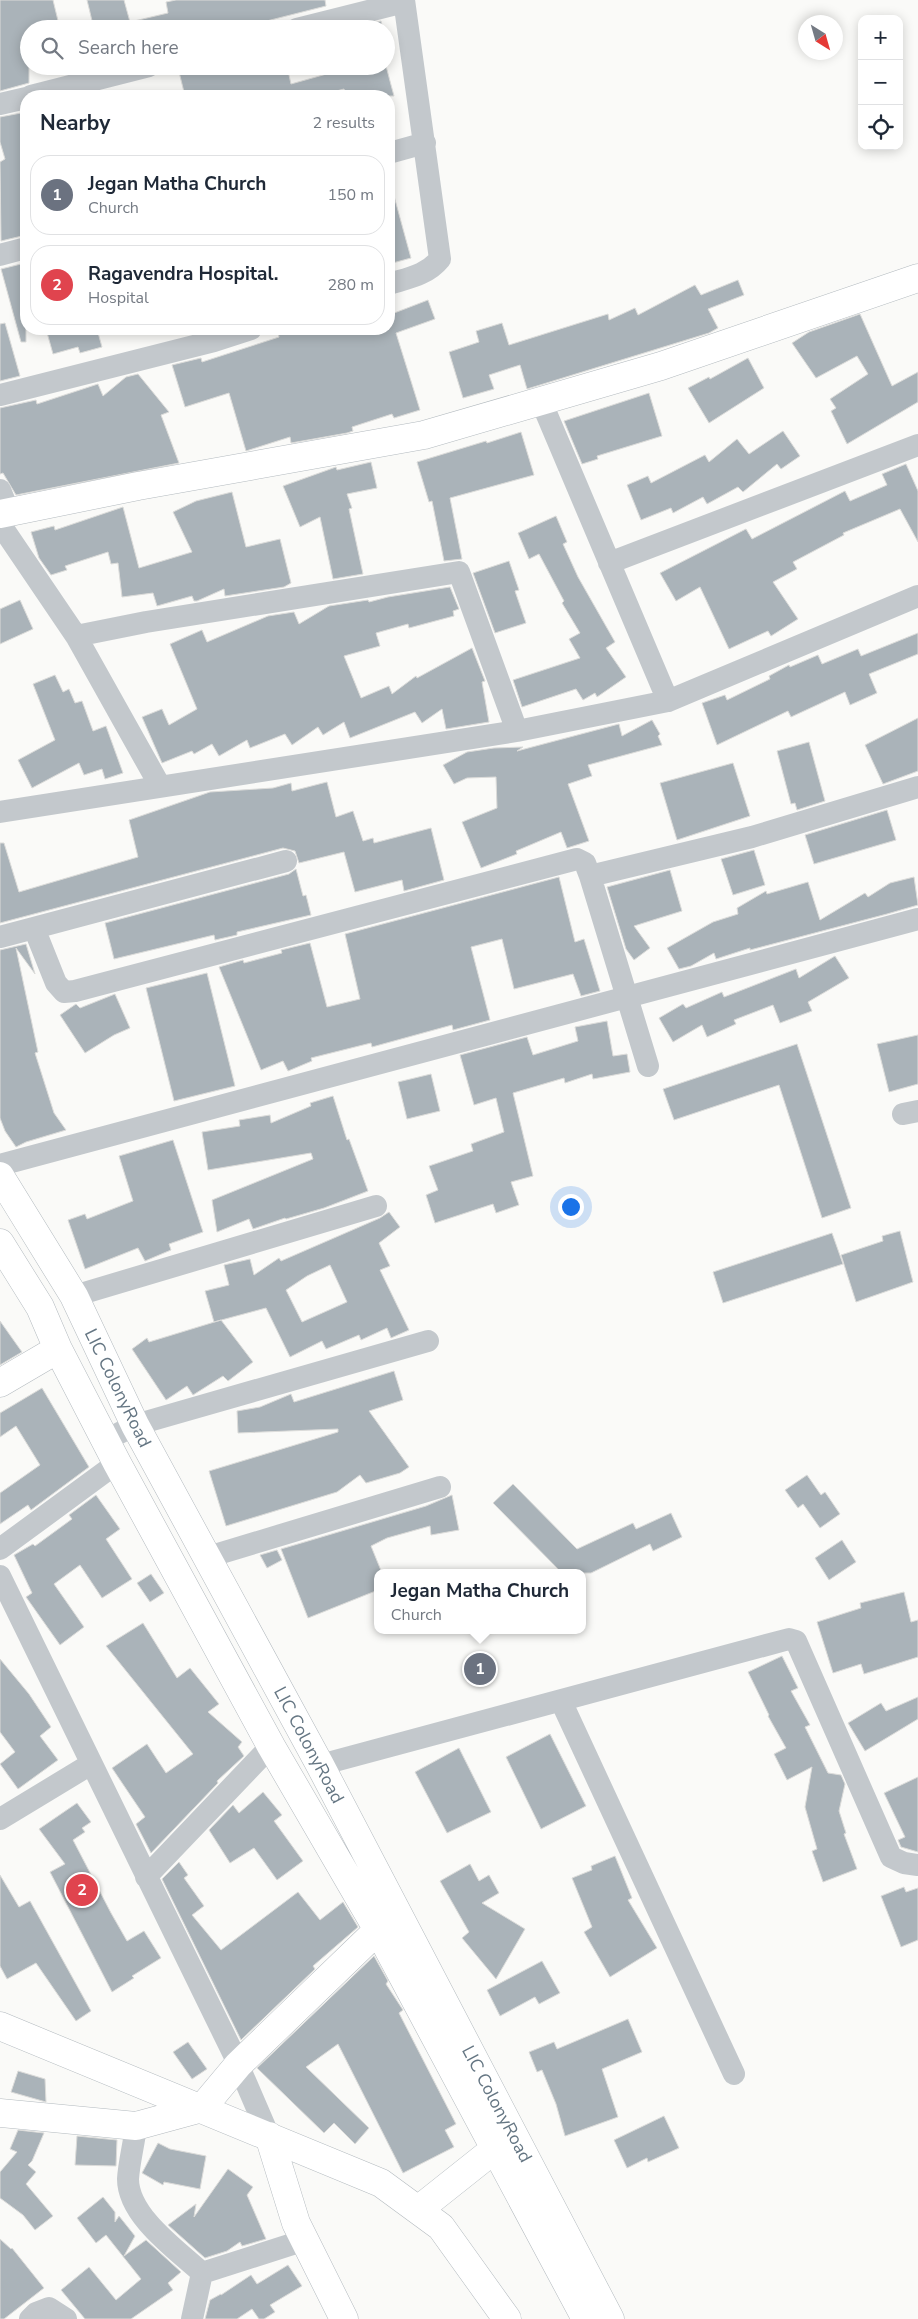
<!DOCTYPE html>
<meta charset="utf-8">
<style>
:root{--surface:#fff;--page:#f2f2f3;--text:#1f2937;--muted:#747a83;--line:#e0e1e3;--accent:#db2777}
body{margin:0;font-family:"Nunito Sans",sans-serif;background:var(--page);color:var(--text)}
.controls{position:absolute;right:15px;top:15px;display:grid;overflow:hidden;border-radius:10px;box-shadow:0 2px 12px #0003}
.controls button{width:45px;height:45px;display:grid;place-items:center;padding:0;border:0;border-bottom:1px solid var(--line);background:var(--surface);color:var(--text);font:25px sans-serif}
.compass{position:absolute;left:798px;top:15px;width:45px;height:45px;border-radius:50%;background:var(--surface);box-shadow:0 2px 12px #0003;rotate:143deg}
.you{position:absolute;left:570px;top:1206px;width:18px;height:18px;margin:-12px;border:4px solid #fff;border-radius:50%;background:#1a73e8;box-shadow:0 0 0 8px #1a73e833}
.badge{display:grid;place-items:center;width:32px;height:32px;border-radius:50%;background:var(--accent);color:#fff;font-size:16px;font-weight:700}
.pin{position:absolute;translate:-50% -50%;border:2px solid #fff;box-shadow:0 1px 5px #0006}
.popup{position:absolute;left:374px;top:1569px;width:212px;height:65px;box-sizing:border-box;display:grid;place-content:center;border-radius:10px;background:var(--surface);filter:drop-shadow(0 1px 4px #0005);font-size:16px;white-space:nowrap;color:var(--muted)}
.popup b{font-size:19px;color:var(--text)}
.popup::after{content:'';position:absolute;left:50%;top:100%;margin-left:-10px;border:10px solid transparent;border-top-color:var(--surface)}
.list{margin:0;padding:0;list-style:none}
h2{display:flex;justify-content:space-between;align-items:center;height:65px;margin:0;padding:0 20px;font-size:21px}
h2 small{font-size:16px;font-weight:400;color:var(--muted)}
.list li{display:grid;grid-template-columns:32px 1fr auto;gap:15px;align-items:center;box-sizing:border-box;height:80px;margin:0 10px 10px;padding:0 10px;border:1px solid var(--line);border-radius:20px}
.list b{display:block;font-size:19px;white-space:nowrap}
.list p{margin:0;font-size:16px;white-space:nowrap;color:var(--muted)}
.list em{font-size:16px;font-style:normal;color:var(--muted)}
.icon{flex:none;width:28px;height:28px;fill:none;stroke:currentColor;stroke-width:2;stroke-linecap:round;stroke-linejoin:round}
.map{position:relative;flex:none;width:918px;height:2319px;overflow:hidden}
.search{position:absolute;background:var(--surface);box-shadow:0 2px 12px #0003;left:20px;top:20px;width:375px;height:55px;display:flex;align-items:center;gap:12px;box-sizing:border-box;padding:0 18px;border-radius:28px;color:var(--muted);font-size:19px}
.panel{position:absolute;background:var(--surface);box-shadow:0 2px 12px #0003;left:20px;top:90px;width:375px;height:245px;border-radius:20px}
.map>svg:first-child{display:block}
</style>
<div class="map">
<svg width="918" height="2319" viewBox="0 0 918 2319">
<rect width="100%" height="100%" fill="#fafaf8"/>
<!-- building -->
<path fill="#aab3b9" stroke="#dcdcda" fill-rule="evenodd" d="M0 0H53L60 29H29V83L0 91Z
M87 0H124L130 22 168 13 166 2 176 0H325L326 6 235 29H94Z
M381 21 383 29 353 28Z
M200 66H287L291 84 355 66H386L394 96H346L344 89 317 96H185L179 72Z
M21 113 26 131V235L1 241 0 162 5 159 0 142V117Z
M394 196 411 258 389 264V197Z
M21 264 26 284V342H21L1 269Z
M738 280 744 295 708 309 718 328 709 333 527 389 520 365 489 375 494 389 463 398 449 352 479 342 476 331 502 323 509 345 608 314 609 320 635 308 638 315 695 285 701 295Z
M428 300 435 319 396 333 420 410 394 418 392 414 352 427 353 431 347 433 291 443 290 437 246 451 229 393 185 407 172 365 201 358 202 362 279 337 278 333 291 329H389V315Z
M860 314 892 386 918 372V402L847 444 831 411 836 408 830 399 868 374 857 356 816 378 792 343 809 332Z
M5 323 20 376 0 381V324Z
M46 329H97L102 347 80 353 78 347 53 354Z
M748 358 764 388 709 423 688 388 709 377 710 379Z
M138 374 169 412 161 415 179 463 16 495 3 473 0 474V408L36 400 37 404 98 384 103 396 126 377Z
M649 393 662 436 597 456 598 459 582 464 564 421Z
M783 431 800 456 781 469 777 464 743 492 738 487 707 504 703 497 673 513 671 508 641 520 627 485 648 476 651 483 705 455 709 462 737 439 749 454Z
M521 432 534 475 450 498 462 559 444 561 432 501 429 502 417 462 486 441 487 443Z
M371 462 377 488 347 494 352 508 349 509 363 574 333 579 320 517 300 527 283 486 336 467 337 470Z
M906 464 918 491V542L900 509 843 533 844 535 793 562 797 569 773 582 798 619 771 636 768 631 729 649 700 587 676 601 660 573 746 529 752 539 845 491 850 501 887 485 882 474Z
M232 492 246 547 280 539 291 583 284 587 225 596 224 589 197 601H194L192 596 157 606 153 593 122 597 118 563 111 564 108 552 65 566 67 570 51 575 39 558 31 532 54 526 55 530 123 507 139 568 192 552 173 512 196 501Z
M556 516 567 542 563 544 578 577 615 642 606 648 626 677 597 697 595 693 583 700 576 689 522 707 513 680 580 658 569 639 580 633 562 603 564 601 539 554 529 559 518 533Z
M509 561 519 590 515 591 526 623 495 633 473 573Z
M450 587 459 609 453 611 454 616 409 628 408 624 376 633 380 646 344 656 361 698 389 686 392 694 416 676 417 678 472 648 485 681 482 682 489 722 446 729 442 709 422 723 415 712 350 738 344 722 323 735 318 727 292 745 285 734 250 748 247 740 219 756 212 744 194 754 192 751 162 763 142 717 162 709 169 725 197 709 170 644 202 630 207 642 268 616 294 612 299 624 329 606 368 600 369 602 388 597Z
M20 600 33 629 0 644V609Z
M918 633V654L869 674 877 693 850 705 845 692 791 717 788 711 717 745 702 703 725 695 727 700 770 679 769 676 789 665 790 667 818 655 822 664 858 649 861 656Z
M55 675 63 692 69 689 75 703 82 701 93 731 106 726 123 773 105 779 102 769 84 775 79 763 32 788 18 760 55 740 33 684Z
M918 718V771L883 784 865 745Z
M652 720 660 734 658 736 662 745 588 765 592 776 568 784 589 841 567 848 561 832 516 851 517 854 481 868 462 822 497 808 496 777 467 778 454 784 443 765 467 752 494 748 523 747 517 751 619 724 622 736Z
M809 742 825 801 797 810 795 803 791 804 777 751Z
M733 763 750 816 677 840 660 783Z
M327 782 336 817 353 811 363 841 373 838 374 843 431 828 444 880 404 891 402 880 355 892 344 852 299 863 295 851 283 848 0 923V843H4L19 892 138 857 129 820 210 792 273 788 291 783 292 791Z
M887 810 896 840 814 864 805 835Z
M754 850 765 885 733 895 721 859Z
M296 869 303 896 306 895 311 915 237 932V935L215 940 214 935 114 959 105 923 289 874Z
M670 870 682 911 634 926 650 948 634 960 626 949 607 887Z
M559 877 575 942 584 939 600 991 581 996 573 974 514 989 502 939 471 947 490 1020 453 1030 452 1025 372 1047 371 1043 311 1058 312 1061 288 1071 283 1061 261 1070 219 967 243 960 244 963 282 953 281 950 310 943 327 1007 360 999 345 934Z
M914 877 918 905 887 914 750 950V948L716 959 714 953 691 966 679 969 667 948 713 922 738 914 737 908 766 891 767 894 808 882 820 920 865 893 868 897 890 883Z
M26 944 35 974 16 948 38 1052 35 1053 54 1113 66 1130 26 1142 16 1147 5 1131 0 1118V950Z
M835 956 849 978 808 1002 812 1011 780 1023 773 1005 734 1020 736 1024 707 1037 702 1025 673 1042 659 1018 683 1004 686 1008 722 992 724 997 796 969 799 978Z
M207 973 235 1086 174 1101 146 988Z
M115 994 130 1028 114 1035 85 1053 60 1015 76 1004 80 1008Z
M607 1021 613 1056 627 1054 630 1072 593 1079 592 1074 565 1083 564 1078 513 1093 533 1176 511 1182 519 1205 496 1213 493 1204 435 1223 426 1195 438 1190 429 1166 473 1151 471 1144 504 1132 496 1098 474 1105 460 1055 527 1037 533 1055 578 1041 575 1027Z
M918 1035V1084L889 1092 877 1044Z
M797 1044 851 1208 822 1218 779 1085 674 1120 663 1089Z
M431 1074 440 1111 407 1119 398 1082Z
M333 1096 347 1140 349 1139 368 1191 324 1208 286 1219 285 1218 253 1229 249 1219 217 1232 212 1200 313 1159 311 1153 208 1170 202 1132 240 1126 239 1120 270 1115 271 1123 311 1106 310 1103Z
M173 1140 203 1232 169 1244 171 1250 145 1261 138 1248 85 1269 68 1220 85 1214 87 1219 133 1201 119 1156Z
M389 1212 400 1227 379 1243 390 1266 380 1270 409 1330 391 1338 387 1328 361 1340 359 1335 326 1349 322 1341 290 1357 266 1308 214 1322 205 1291 229 1285 224 1265 250 1259 254 1275 279 1258 281 1261 380 1218ZM330 1265 347 1302 302 1322 286 1290 307 1276Z
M900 1231 913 1282 856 1302 841 1255 883 1241 882 1236Z
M832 1233 843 1264 723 1303 713 1272Z
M221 1320 253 1362 228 1381 223 1376 193 1395 187 1386 166 1400 132 1349 147 1338 149 1342Z
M0 1321 22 1352 0 1365Z
M394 1371 403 1400 369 1411 409 1467 400 1473 366 1483 360 1475 337 1492 226 1526 209 1471 338 1432V1429L238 1433 237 1411 260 1407 291 1394 294 1402Z
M42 1388 89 1467 31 1510 28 1505 0 1524V1493L40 1465 16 1426 0 1437V1413Z
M807 1475 821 1495 825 1492 840 1514 820 1528 803 1504 798 1508 785 1490Z
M513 1484 577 1549 633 1523 636 1529 671 1513 682 1537 653 1551 650 1544 591 1573H562L493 1503Z
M96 1495 120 1529 106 1539 132 1579 102 1598 80 1565 54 1584 84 1627 60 1645 26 1597 32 1593 14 1555 33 1544 35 1546 72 1519 69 1515Z
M452 1495 459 1530 431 1535 430 1526 387 1538 371 1546 382 1573H378V1590L308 1618 281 1549 426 1506Z
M842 1540 856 1562 829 1580 815 1558Z
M277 1550 282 1560 267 1568 260 1555Z
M151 1574 164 1593 150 1602 137 1583Z
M904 1592 911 1622 918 1620V1657L864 1674 861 1664 833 1673 817 1622 861 1608 860 1603Z
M143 1623 177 1678 190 1668 219 1704 208 1712 242 1742 238 1747 244 1756 217 1781 218 1783 151 1853 136 1824 145 1817 112 1768 147 1744 166 1773 193 1754 106 1646Z
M782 1656 798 1688 791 1691 810 1725 805 1727 828 1773 841 1775 845 1784 839 1811 846 1833 844 1834 857 1869 823 1882 812 1851 817 1849 805 1807 812 1767 787 1780 774 1754 786 1748 768 1716 769 1715 748 1672Z
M0 1659 29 1694 51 1727 40 1736 58 1760 18 1789 0 1764 15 1752 0 1732Z
M918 1697V1719L865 1751 848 1723 881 1703 886 1711Z
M550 1734 586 1806 541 1829 506 1757Z
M459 1748 491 1812 447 1833 415 1772Z
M918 1777V1852L901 1847 898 1840 905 1837 884 1793Z
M263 1792 282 1815 274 1821 303 1861 277 1880 254 1848 230 1863 209 1830 233 1805 239 1813Z
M77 1803 91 1822 82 1828 85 1832 73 1840 111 1913 127 1941 144 1931 161 1958 132 1976 134 1978 112 1992 50 1872 65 1864 39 1829Z
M615 1856 632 1898 628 1900 657 1948 610 1977 584 1932 592 1927 572 1878 592 1870 591 1866Z
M179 1862 188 1875 184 1878 204 1906 192 1915 221 1950 298 1892 320 1920 343 1902 358 1927 313 1966 315 1969 241 2040 162 1879Z
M470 1864 479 1881 489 1875 499 1893 482 1903 525 1929 496 1979 462 1938 469 1932 440 1881Z
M0 1875 19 1907 30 1901 91 2011 76 2021 36 1963 7 1979 0 1966Z
M904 1887 906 1892 918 1888V1940L901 1947 881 1896Z
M374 1956 388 1981 386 1984 403 2010 399 2013 456 2124 445 2130 454 2147 403 2173 338 2044 306 2067 369 2128 355 2144 334 2123 324 2133 257 2068Z
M542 1961 560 1993 539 2004 535 1997 500 2016 487 1990Z
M628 2019 642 2052 602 2069 618 2117 565 2136 556 2104 542 2070 537 2072 529 2052 554 2042 557 2049Z
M188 2042 207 2069 192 2079 173 2052Z
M18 2071 45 2079 46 2102 11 2092Z
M664 2116 679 2148 648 2162 647 2158 627 2168 614 2140Z
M18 2130 44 2133 32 2161 28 2165 36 2172 26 2184 53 2216 35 2230 23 2215 0 2198V2172L17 2152 10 2149Z
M77 2136 117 2140 116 2166 75 2165Z
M158 2143 170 2149 206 2156 200 2189 164 2182 163 2185 142 2173Z
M228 2169 253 2187 247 2195 266 2239 242 2246 240 2242 227 2251 205 2258 168 2225 196 2204 194 2217Z
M103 2197 115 2212V2222L119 2216 135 2236 124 2256 146 2240 181 2272 168 2283 173 2290 131 2319H85L61 2290 89 2267 116 2300 141 2279 106 2235 96 2243 77 2218Z
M0 2239 11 2249 12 2248 44 2288 4 2319H0Z
M288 2265 302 2286 270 2305 275 2312 264 2319H259L252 2309 237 2319H205L210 2300 221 2294V2295L251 2275 257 2284Z"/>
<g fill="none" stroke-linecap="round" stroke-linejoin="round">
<defs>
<path id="secondary" d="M0 514 138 486 424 435 661 366 918 278
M0 1176 74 1296 135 1425 320 1765 610 2319
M0 1243 40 1307 58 1349 117 1463 271 1746 378 1930 586 2319
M0 1383 58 1349
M0 2026 381 2183 441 2227 507 2319
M0 2113 136 2126 202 2108 238 2065 378 1930
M269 2136 296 2223 344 2319
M418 2210 496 2148"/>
</defs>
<!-- secondary casing -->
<use href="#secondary" stroke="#b3babf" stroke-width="29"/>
<!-- street -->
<path stroke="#c3c8cc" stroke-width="22" d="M297 29 404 2
M31 96 149 66
M0 104 26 98
M389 153 425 143
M0 255 26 248
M389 284C408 278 427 275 440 259L404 0
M0 395 214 341 251 329
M541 401 668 701
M0 490 9 512
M0 524 76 636 160 786
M609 563 918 445
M76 636 146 622 459 572 517 731
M0 812 517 731 668 701 918 596
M590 876 752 837 918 787
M34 928 286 861
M0 937 34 928 56 983 64 992 75 991 577 859 585 863 590 876 648 1066
M903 1114 918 1111
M0 1165 918 919
M74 1296 376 1206
M106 1440 135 1425 428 1341
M0 1549 117 1463
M208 1557 440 1487
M0 1576 234 2055 269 2136
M561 1701 734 2074
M320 1765 789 1639 796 1641 891 1857 904 1863 918 1865
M0 1819 91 1764
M146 1877 271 1746
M136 2126C134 2144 129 2162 128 2179 128 2216 177 2250 202 2273L192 2319
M202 2273 305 2240
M30 2319 36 2313 49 2308 66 2319"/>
<!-- secondary -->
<use href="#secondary" stroke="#fff" stroke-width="28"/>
</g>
<g text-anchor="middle" stroke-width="5" stroke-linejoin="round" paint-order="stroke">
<!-- street labels -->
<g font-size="18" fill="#657683" stroke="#fff">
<text transform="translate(118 1388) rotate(64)" y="6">LIC ColonyRoad</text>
<text transform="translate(309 1745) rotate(62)" y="6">LIC ColonyRoad</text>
<text transform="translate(497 2104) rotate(62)" y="6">LIC ColonyRoad</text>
</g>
</g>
</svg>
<div class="controls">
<button>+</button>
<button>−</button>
<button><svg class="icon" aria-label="locate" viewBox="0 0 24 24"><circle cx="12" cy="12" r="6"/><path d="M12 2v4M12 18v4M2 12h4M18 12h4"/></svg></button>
</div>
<svg class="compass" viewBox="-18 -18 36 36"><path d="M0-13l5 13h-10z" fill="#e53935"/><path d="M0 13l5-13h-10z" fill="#747a83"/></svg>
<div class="you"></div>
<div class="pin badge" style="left:480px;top:1669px;background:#6b7280">1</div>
<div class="popup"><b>Jegan Matha Church</b>Church</div>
<div class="pin badge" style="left:82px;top:1890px;background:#e0444e">2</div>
<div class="search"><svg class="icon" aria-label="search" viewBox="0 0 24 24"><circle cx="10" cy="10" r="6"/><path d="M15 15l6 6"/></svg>Search here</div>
<section class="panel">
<h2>Nearby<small>2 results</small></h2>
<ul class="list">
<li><span class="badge" style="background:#6b7280">1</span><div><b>Jegan Matha Church</b><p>Church</p></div><em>150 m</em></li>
<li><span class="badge" style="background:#e0444e">2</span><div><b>Ragavendra Hospital.</b><p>Hospital</p></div><em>280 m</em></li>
</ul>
</section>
</div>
